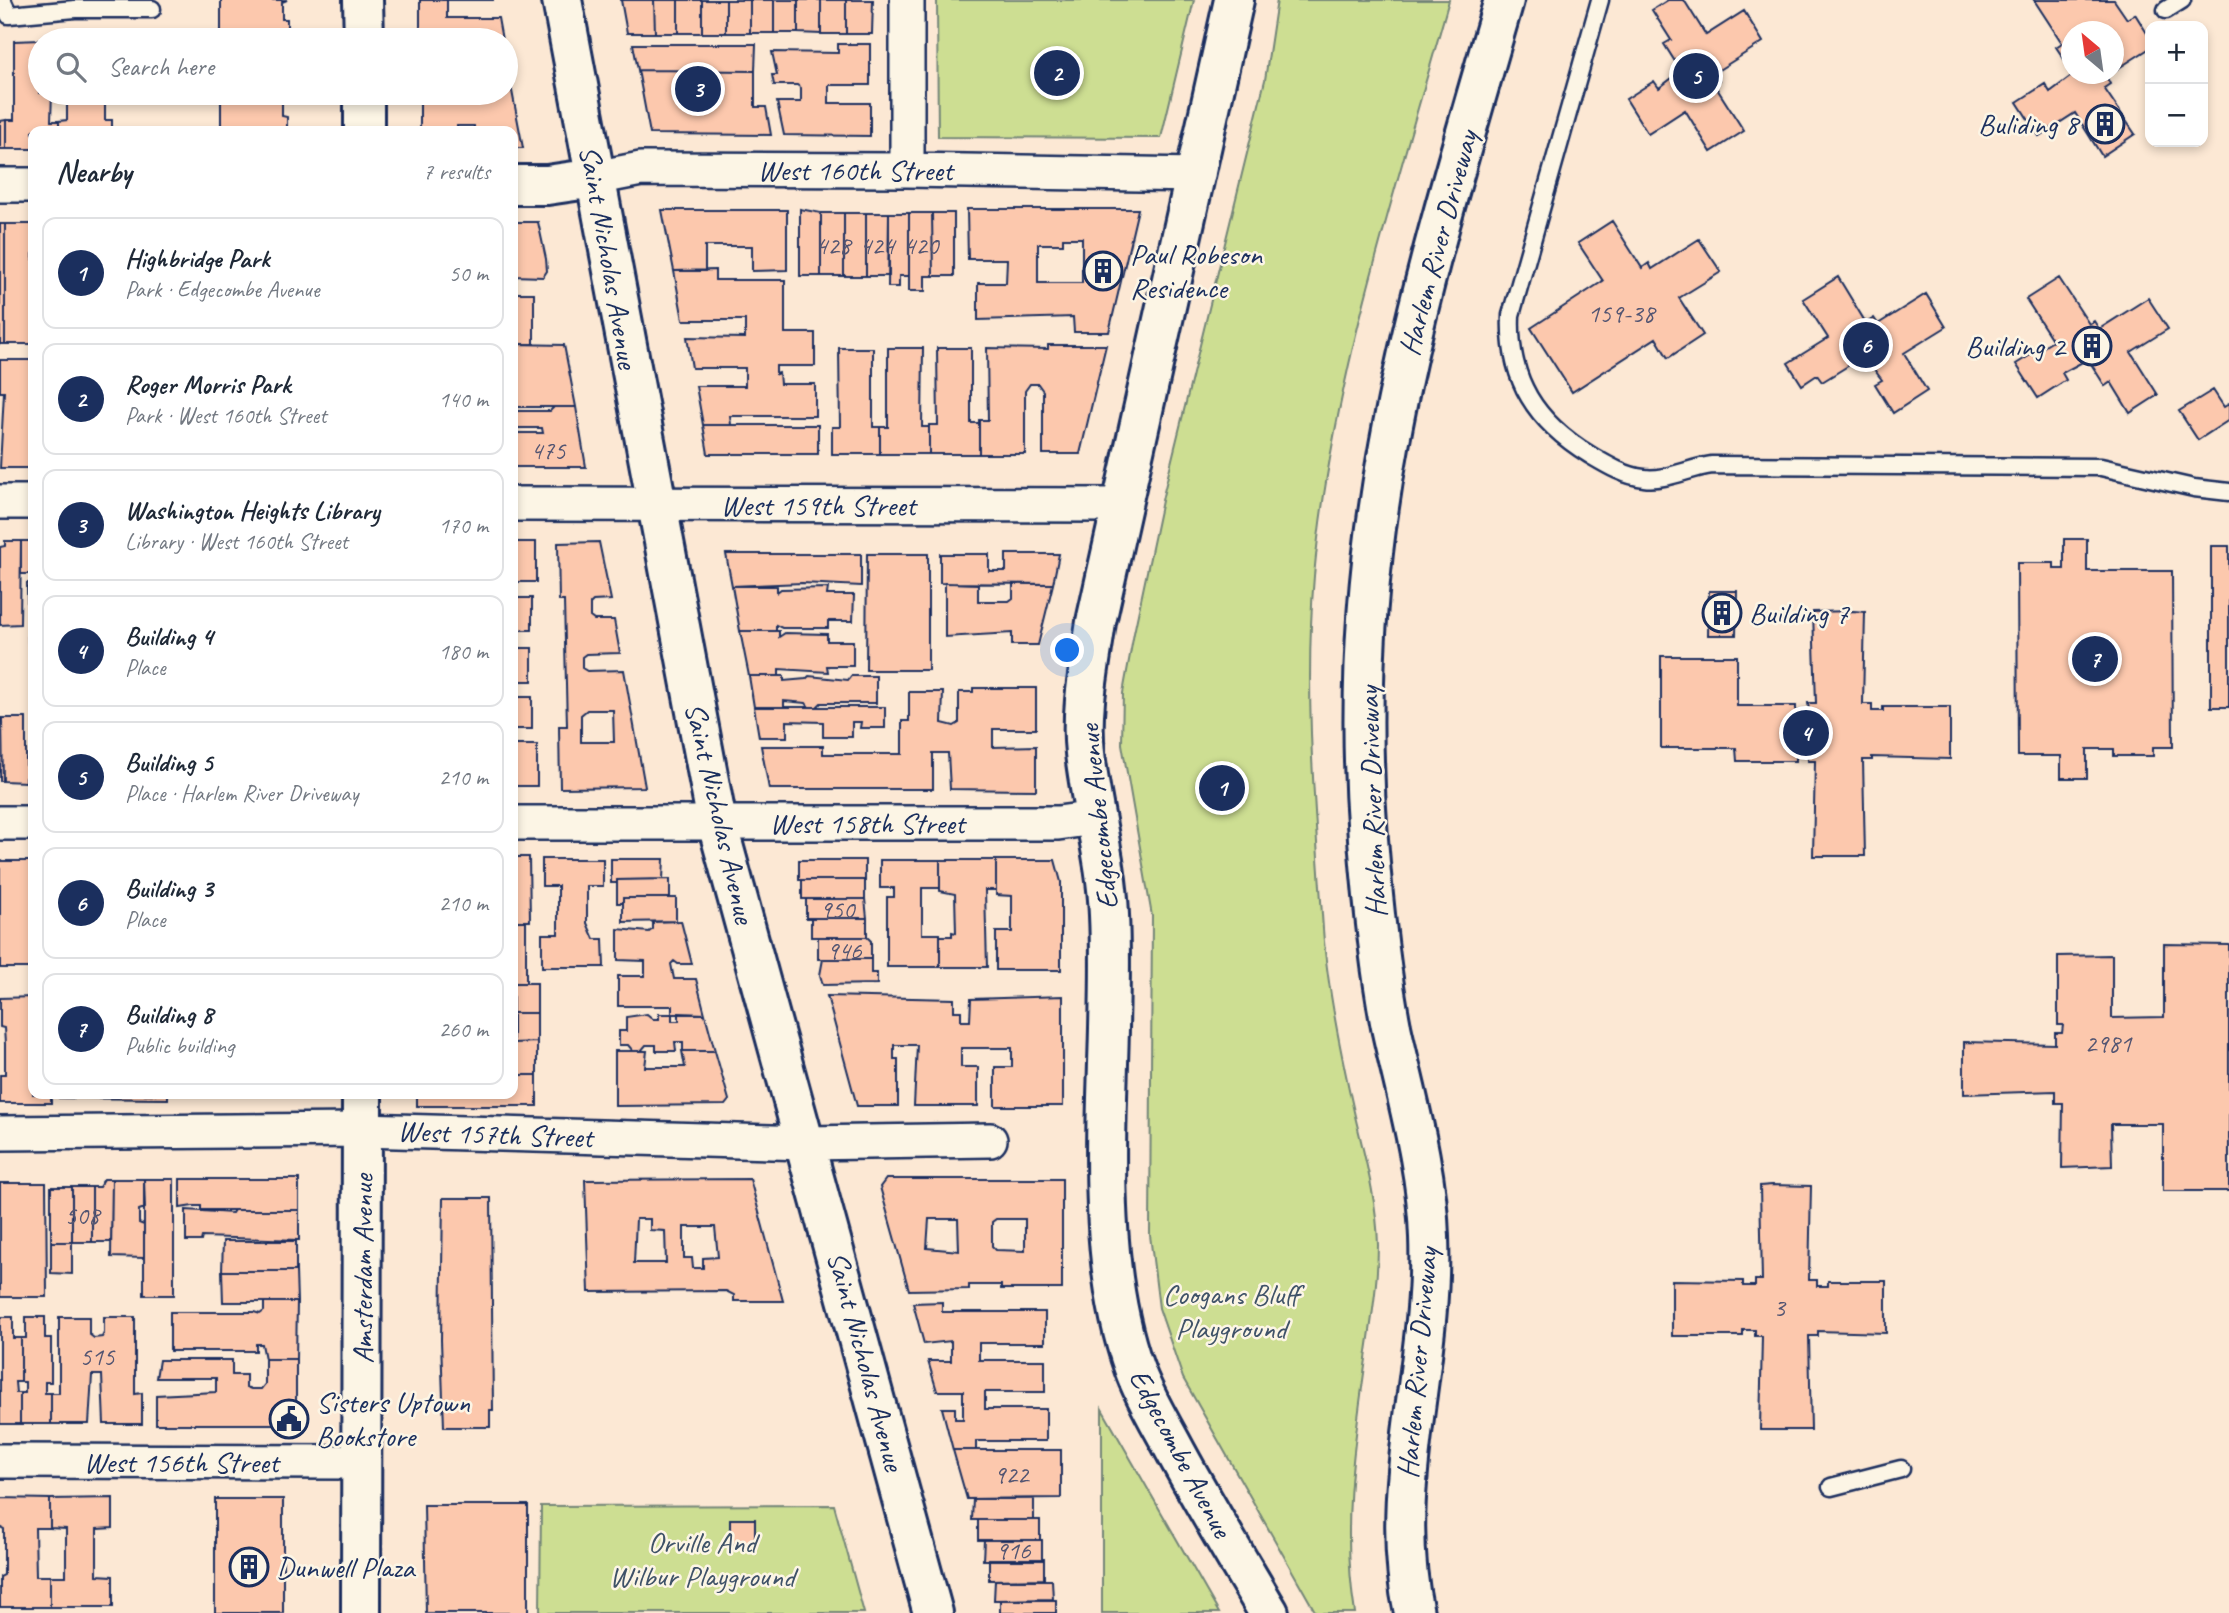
<!DOCTYPE html>
<meta charset="utf-8">
<style>
:root{--surface:#fff;--page:#f6f6f7;--text:#1f2937;--muted:#747a83;--line:#e0e1e3;--accent:#1b2f5e}
body{margin:0;font-family:Caveat,sans-serif;background:var(--page);color:var(--text)}
.controls{position:absolute;right:21px;top:21px;display:grid;overflow:hidden;border-radius:14px;box-shadow:0 4px 10px #0003}
.controls button{width:63px;height:63px;display:grid;place-items:center;padding:0;border:0;border-bottom:2px solid var(--line);background:var(--surface);color:var(--text);font:35px sans-serif}
.compass{position:absolute;left:2061px;top:21px;width:63px;height:63px;border-radius:50%;background:var(--surface);box-shadow:0 4px 10px #0003;rotate:331deg}
.you{position:absolute;left:1068px;top:651px;width:24px;height:24px;margin:-18px;border:5px solid #fff;border-radius:50%;background:#1a73e8;box-shadow:0 0 0 10px #1a73e833}
.badge{display:grid;place-items:center;width:46px;height:46px;border-radius:50%;background:var(--accent);color:#fff;font-size:23px;font-weight:700}
.pin{position:absolute;translate:-50% -50%;border:4px solid #fff;box-shadow:0 2px 7px #0006}
.list{margin:0;padding:0;list-style:none}
h2{display:flex;justify-content:space-between;align-items:center;height:91px;margin:0;padding:0 28px;font-size:30px}
h2 small{font-size:23px;font-weight:400;color:var(--muted)}
.list li{display:grid;grid-template-columns:46px 1fr auto;gap:21px;align-items:center;box-sizing:border-box;height:112px;margin:0 14px 14px;padding:0 14px;border:2px solid var(--line);border-radius:14px}
.list b{display:block;font-size:26px;white-space:nowrap}
.list p{margin:0;font-size:23px;white-space:nowrap;color:var(--muted)}
.list em{font-size:23px;font-style:normal;color:var(--muted)}
.icon{flex:none;width:38px;height:38px;fill:none;stroke:currentColor;stroke-width:2;stroke-linecap:round;stroke-linejoin:round}
.map{position:relative;flex:none;width:2229px;height:1613px;overflow:hidden}
.search{position:absolute;background:var(--surface);box-shadow:0 4px 10px #0003;left:28px;top:28px;width:490px;height:77px;display:flex;align-items:center;gap:18px;box-sizing:border-box;padding:0 24px;border-radius:38px;color:var(--muted);font-size:26px}
.panel{position:absolute;background:var(--surface);box-shadow:0 4px 10px #0003;left:28px;top:126px;width:490px;height:973px;border-radius:14px}
.map>svg:first-child{display:block}
</style>
<div class="map">
<svg width="2229" height="1613" viewBox="0 0 2229 1613">
<rect width="100%" height="100%" fill="#fce8d4"/>
<filter id="ink" filterUnits="userSpaceOnUse"><feTurbulence type="fractalNoise" baseFrequency=".0143" numOctaves="2"/><feDisplacementMap in="SourceGraphic" scale="14" xChannelSelector="R" yChannelSelector="G"/><feConvolveMatrix kernelMatrix="1 2 1 2 8 2 1 2 1" color-interpolation-filters="sRGB"/></filter>
<g filter="url(#ink)">
<!-- green -->
<path fill="#cdde92" stroke="#748678" stroke-width="2" d="M937 0H1194L1161 138 938 137Z
M1277 0H1449C1396 190 1332 379 1314 576 1304 693 1315 812 1323 929 1327 988 1342 1059 1355 1116 1365 1158 1377 1201 1378 1245 1378 1284 1371 1322 1366 1359 1354 1444 1341 1528 1355 1613H1316L1183 1378 1159 1308 1150 1235 1152 916 1122 744 1123 693 1134 633 1163 496 1265 80Z
M1102 1409 1219 1613H1102Z
M834 1505 864 1613H540L541 1506Z"/>
<!-- building -->
<path fill="#fcc8ad" stroke="#1b2f5e" stroke-width="2" fill-rule="evenodd" d="M221 0H287L282 2V19H287V40H221Z
M420 0H494H447V18H498L502 40H420Z
M621 0H654L655 33H627Z
M654 0H678V33H655Z
M678 0H702V33H678Z
M702 0H726V33H702Z
M726 0H750V33H726Z
M750 0H774V33H750Z
M774 0H798V33H774Z
M798 0H821V34L798 33Z
M821 0H846V34H821Z
M846 0H873L872 34H846Z
M1668 0H1684L1706 35 1744 11 1763 42 1714 73 1719 81 1714 84 1744 131 1711 152 1685 110 1648 134 1626 99 1654 81 1659 88 1681 71 1664 44 1671 40 1652 10Z
M2034 0H2114L2127 19 2135 14 2150 38V48L2114 71V32H2072V71L2056 47 2062 43Z
M40 40V93H52L51 121H59V131H33V149H6V120H14V41Z
M633 44H756L755 71 638 70Z
M838 44H870V85H829V103H870V136L784 135 777 102H801V88L797 85H774L772 75H777L772 52 838 53Z
M506 60 523 148H513V131H474V126H457V131H420V93H506Z
M638 70 755 71V107H766L771 135 650 134Z
M2074 74H2110L2106 76 2110 84 2104 88 2135 134 2102 156 2075 113 2039 136 2017 102 2045 84 2050 92Z
M67 93H105V120H112V131H59V121L67 120Z
M221 93H287V99H282V116L287 117V131H221Z
M6 120V149H0V121Z
M800 209 821 213V276H800Z
M967 209H1138L1109 332H1074L1073 317 978 320V283H1006L1007 259H968ZM1063 238H1082V283H1038V244H1063Z
M662 210H787V270L752 271V246H705V271H674Z
M821 213H844V276H821Z
M844 213H866V276H844Z
M866 213H889V276H866Z
M889 213H909V276H899V287H888Z
M909 213H932L933 276H925V291H909Z
M932 213H954V276H933Z
M1612 221 1642 268 1649 263 1652 269 1699 239 1721 272 1679 298 1703 335 1668 358 1656 338 1572 392 1531 328 1603 281 1578 243Z
M513 222H538L546 259 547 271 543 277 513 276Z
M0 224H5V344H0Z
M5 224H33V344H5Z
M715 270V280H785V333H815V366H776V374L779 373 780 384H815V416H730L731 425H703L696 386H745V368H692L687 337 745 338V320H683L674 271Z
M1838 277 1866 323 1874 318 1878 324 1926 294 1946 327 1904 353 1927 391 1893 413 1875 384 1882 380 1864 356 1822 382 1817 375 1802 385 1788 363 1828 338 1803 299Z
M2059 278 2089 324 2094 321 2099 329 2148 298 2168 329 2131 352 2158 395 2130 413 2111 382 2105 386 2088 359 2062 373 2066 380 2038 398 2016 364 2053 341 2026 299Z
M513 293H534V344H513Z
M513 344 564 345 576 407H513Z
M1048 345H1106L1080 454H1043V391L1038 384H1030L1025 391V454H979V420H988L987 348 1048 349Z
M839 348H873V427H880V454H832V427H840Z
M888 348H923L922 427H929V454H880V427H888Z
M937 348H971V423H979V454H929V425H938Z
M0 360H33V468H0L4 392H0Z
M2213 390 2224 407 2229 404V420L2198 440 2179 411Z
M554 407H576L586 467H513V433H543L542 428H513V411H550Z
M703 425H818V454H708Z
M2064 539H2087V571H2172L2173 747H2153V756H2114V749H2087V778H2061V756H2018L2017 563H2054V569H2064Z
M5 541H21L20 624 0 625V547L5 546Z
M21 541H33V574H21Z
M513 542H536V582H513Z
M599 542 611 600 593 601 590 604V617L594 620H614L620 653 586 654 582 657V668L587 671 624 670 645 787 560 788 559 726H567L564 601H559L558 543ZM587 710H613L614 742H581V715Z
M2211 546H2229V707H2211Z
M726 554H861V586L802 583 732 586Z
M867 554H928V670H866Z
M940 554H989V571H1006V554H1059L1053 584 940 583Z
M27 583H33V646H28Z
M945 583 978 584V601H1009L1013 598V584H1053L1038 645H1012V633L945 637Z
M732 586H777V592L781 589 828 588 827 595H854L853 621H828V628H782L776 625V631H740Z
M1709 591H1737L1736 635H1708Z
M513 598H532V630H513Z
M1853 611 1865 612 1863 704H1872V711H1883V707H1950V759L1872 757V760H1863L1865 856H1813L1815 761H1808V756H1796V761H1737L1736 748H1661V656H1737V706H1796V711H1809L1808 703H1816L1813 612Z
M740 631H779V637L785 633 827 634V641H853V666H827L828 672 779 669V676H749Z
M513 648H532V681H513Z
M749 676H784V681L806 679 809 676 848 680 851 676H876V703H821L817 707H809L806 703 784 701V707H754Z
M973 688H1036V729H993V747L1036 746V790L950 789 948 753H933V789H769L761 746H823V754H902V721H909V692H943L942 723 954 726 959 723V692H973Z
M513 697H532V729H513Z
M754 707H885V728H860L861 722H852V737H823V722L787 721V737H759Z
M0 718H2L3 781H0Z
M2 718H26V782L3 781Z
M513 745H537V786H513Z
M513 857H529L530 921H513Z
M542 859H603V886H587V923L594 939H603L604 967H542V934H558V886H542Z
M611 859H664L663 879 617 880V883H611Z
M799 860H865V880H799Z
M880 860H940V888H922V934H940V967H887V897H894V888H880Z
M940 860H996V890H985L987 967H940V936H952V932L956 933 955 894 940 891Z
M996 860H1055L1061 882V970H996V932H1012V896L996 895Z
M0 861H33V968H0Z
M670 879V898H623V903H617V880Z
M802 880H865V899H802Z
M623 898H676V921L623 922Z
M806 899H865L867 918H806Z
M811 918H867V937H811Z
M513 921H526V983H513Z
M681 921 692 964H678L674 961 671 964 674 979H696L705 1014H672V1006H618V976H645V961L618 960V929L649 932 653 929V922Z
M818 937H867L871 941V959H818Z
M2164 944 2229 945V1191H2163V1124H2111L2112 1166 2062 1168 2063 1103H2055V1091L1964 1094V1042L2055 1044V1033H2062L2063 1025H2058V956L2112 955V1018L2164 1017Z
M823 959H871V973H877V984L823 985 820 975Z
M513 983H537V1013H513Z
M827 996 954 999V1011H961V1021H970L971 999 1063 996V1106H995V1067H1012V1048H961V1067H978V1106H914L917 1045H894V1059H898V1106H857Z
M33 997V1094H51V1103H0V1075H5V1044L4 1028 0 1027V998Z
M513 1013H537V1042L513 1043Z
M679 1013 705 1014 715 1051H683V1042H675L676 1051H656V1045H646L641 1051H633L628 1045H619V1031H626V1017L647 1014 653 1019H659V1014H672V1021H679Z
M537 1042V1075H513V1043Z
M615 1051H647L645 1067H685L682 1051H715L729 1100 725 1105 615 1106Z
M513 1075H537V1106H417V1094H513Z
M59 1094H168V1099L59 1098Z
M104 1179H112L111 1242H92V1187H99Z
M112 1179H144L145 1208 139 1210V1223L144 1225V1258L111 1257Z
M144 1179H174V1295H144Z
M180 1179H299V1210H201V1206H193L180 1208Z
M750 1179 783 1301H734V1295L726 1291 589 1292 585 1180ZM636 1219H650V1230L665 1231 666 1263H634ZM684 1227H715L718 1257 703 1258V1268H693L692 1258H684Z
M886 1179H1062V1289H1001V1285H969V1289L909 1290 880 1187ZM929 1219H958L959 1251 927 1248ZM996 1219H1025V1251L996 1250 992 1246V1222Z
M0 1183H46L47 1297H0Z
M1772 1185 1811 1186 1809 1280H1817V1286H1828V1281H1886V1333L1818 1331V1336H1809L1811 1430H1760L1762 1336H1755V1330H1743V1336H1672V1280L1743 1281V1286H1755V1280H1762L1760 1186Z
M51 1187H72V1242H51Z
M72 1187H92V1242H72Z
M443 1198H491L493 1410H490V1427H444L441 1340Z
M186 1210 232 1213 234 1210H299V1240L202 1237 201 1241H186Z
M223 1241H296V1271H222Z
M51 1242H72V1274L51 1273Z
M222 1271H296L297 1302H223Z
M264 1302H297L296 1359H265L262 1344H256V1351H170V1312H254L260 1314 264 1311Z
M942 1302V1312H1045V1343H979V1360H1045V1392H985V1409H1046V1441H976V1450H953L942 1408H955V1419H963V1391H937L928 1361H951V1341L924 1344 913 1303Z
M0 1317H13V1338H21V1382H15L16 1393H20V1424H0Z
M26 1317H45V1338H51V1382H45V1393H51V1424H20V1393H25V1382H21V1338H26Z
M59 1317H89V1334L94 1338 102 1337 104 1333V1317H135V1394L142 1393V1424H104L102 1375H92L89 1424H51V1393H59Z
M265 1359H296V1424H156V1395L216 1392V1378H156L159 1360H232V1375H246V1387L251 1389H261L265 1384Z
M953 1450H1061V1498L967 1499Z
M0 1498 50 1499V1528H35L36 1576H50V1607H0V1577L4 1575V1529L0 1527Z
M113 1498V1528L97 1529V1575L113 1576V1607H50V1576H66V1529L50 1528V1499Z
M215 1499H283V1613H215Z
M973 1499H1034V1520H972Z
M424 1505H528V1613H426Z
M730 1519H755V1544H730Z
M978 1520H1040V1540H978Z
M984 1540H1042V1560H983Z
M989 1559H1044V1579L989 1580Z
M995 1580H1052L1053 1599 994 1600Z
M1000 1600H1056V1613H1000Z"/>
<g fill="none" stroke-linecap="round" stroke-linejoin="round">
<defs>
<path id="service" d="M2 0 9 15 75 9H152
M1600 0 1511 315C1508 380 1536 422 1590 455 1607 465 1625 476 1644 478 1666 481 1689 468 1712 465L2101 467 2194 488 2229 492
M2166 10 2182 0
M1831 1487 1901 1469"/>
<path id="minor" d="M907 0V170
M595 178 641 169 907 170 1198 175
M0 185H33
M0 502H33
M513 504 1123 505
M0 823H33
M513 823H1058L1095 818
M0 1133 362 1130 807 1143 990 1140
M0 1461 362 1462"/>
<path id="tertiary" d="M1234 0 1096 622C1090 665 1080 710 1085 753 1091 808 1107 861 1109 915 1116 1057 1086 1234 1134 1368 1143 1394 1158 1419 1171 1443 1202 1501 1236 1557 1269 1613
M1414 1613C1386 1487 1434 1364 1429 1237 1427 1166 1406 1096 1391 1027 1379 965 1373 902 1368 839 1358 709 1365 574 1389 446 1416 295 1462 147 1504 0"/>
<path id="secondary" d="M363 0 364 40
M562 0 717 823 933 1613
M364 93V131
M513 185H547L595 178
M361 1613 362 1094"/>
</defs>
<!-- service casing -->
<use href="#service" stroke="#1b2f5e" stroke-width="21"/>
<!-- minor casing -->
<use href="#minor" stroke="#1b2f5e" stroke-width="38"/>
<!-- tertiary casing -->
<use href="#tertiary" stroke="#1b2f5e" stroke-width="44"/>
<!-- secondary casing -->
<use href="#secondary" stroke="#1b2f5e" stroke-width="44"/>
<!-- service -->
<use href="#service" stroke="#fcf5e5" stroke-width="16"/>
<!-- minor -->
<use href="#minor" stroke="#fcf5e5" stroke-width="33"/>
<!-- tertiary -->
<use href="#tertiary" stroke="#fcf5e5" stroke-width="38"/>
<!-- secondary -->
<use href="#secondary" stroke="#fcf5e5" stroke-width="38"/>
</g>
</g>
<!-- icons -->
<defs>
<symbol id="building-ring" viewBox="-11 -11 22 22"><circle r="9.5" fill="#fcf5e5" stroke="#1b2f5e" stroke-width="1.5"/><path d="M-4-6H4V6H1V3H-1V6H-4ZM-2.5-4.3h1.7v1.8h-1.7ZM.8-4.3h1.7v1.8H.8ZM-2.5-1h1.7V.8h-1.7ZM.8-1h1.7V.8H.8Z" fill="#1b2f5e"/></symbol>
<symbol id="civic-ring" viewBox="-11 -11 22 22"><circle r="9.5" fill="#fcf5e5" stroke="#1b2f5e" stroke-width="1.5"/><path d="M-.6-6.5H3V-4.5H.6V-3L4-1V1h2V6H-6V1h2V-1L-.6-3ZM-1.2 2.5V6h2.4V2.5Z" fill="#1b2f5e"/></symbol>
</defs>
<g fill-rule="evenodd">
<use href="#building-ring" x="2083" y="102" width="44" height="44"/>
<use href="#building-ring" x="1081" y="249" width="44" height="44"/>
<use href="#building-ring" x="2070" y="324" width="44" height="44"/>
<use href="#building-ring" x="1700" y="591" width="44" height="44"/>
<use href="#civic-ring" x="267" y="1397" width="44" height="44"/>
<use href="#building-ring" x="227" y="1545" width="44" height="44"/>
</g>
<g text-anchor="middle" stroke-width="5" stroke-linejoin="round" paint-order="stroke">
<!-- number labels -->
<g font-size="26" fill="#535572">
<text x="833" y="254">428</text>
<text x="877" y="254">424</text>
<text x="921" y="254">420</text>
<text x="1621" y="322">159-38</text>
<text x="548" y="459">475</text>
<text x="837" y="918">950</text>
<text x="844" y="959">946</text>
<text x="2108" y="1052">2981</text>
<text x="82" y="1224">508</text>
<text x="1779" y="1316">3</text>
<text x="97" y="1365">515</text>
<text x="1011" y="1483">922</text>
<text x="1013" y="1559">916</text>
</g>
<!-- poi labels -->
<g font-size="30" fill="#1b2f5e" stroke="#fcf5e5" text-anchor="start">
<text x="2078" y="134" text-anchor="end">Buliding 8</text>
<text x="1130" y="264">Paul Robeson<tspan x="1130" dy="34">Residence</tspan></text>
<text x="2065" y="356" text-anchor="end">Building 2</text>
<text x="1749" y="623">Building 7</text>
<text x="316" y="1412">Sisters Uptown<tspan x="316" dy="34">Bookstore</tspan></text>
<text x="276" y="1577">Dunwell Plaza</text>
</g>
<!-- street labels -->
<g font-size="30" fill="#1b2f5e" stroke="#fcf5e5">
<text x="855" y="180">West 160th Street</text>
<text transform="translate(1438 243) rotate(-75)" y="10">Harlem River Driveway</text>
<text transform="translate(609 257) rotate(80)" y="10">Saint Nicholas Avenue</text>
<text x="818" y="515">West 159th Street</text>
<text transform="translate(1372 802) rotate(-92)" y="10">Harlem River Driveway</text>
<text transform="translate(720 813) rotate(77)" y="10">Saint Nicholas Avenue</text>
<text transform="translate(1098 817) rotate(-96)" y="10">Edgecombe Avenue</text>
<text x="867" y="833">West 158th Street</text>
<text transform="translate(495 1134) rotate(2)" y="10">West 157th Street</text>
<text transform="translate(362 1269) rotate(-90)" y="10">Amsterdam Avenue</text>
<text transform="translate(866 1361) rotate(75)" y="10">Saint Nicholas Avenue</text>
<text transform="translate(1417 1363) rotate(-85)" y="10">Harlem River Driveway</text>
<text transform="translate(1181 1453) rotate(62)" y="10">Edgecombe Avenue</text>
<text x="181" y="1472">West 156th Street</text>
</g>
<!-- park labels -->
<g font-size="30" fill="#3f5268" stroke="#fcf5e5">
<text x="1231" y="1304">Coogans Bluff<tspan x="1231" dy="34">Playground</tspan></text>
<text x="702" y="1552">Orville And<tspan x="702" dy="34">Wilbur Playground</tspan></text>
</g>
</g>
</svg>
<div class="controls">
<button>+</button>
<button>−</button>
</div>
<svg class="compass" viewBox="-18 -18 36 36"><path d="M0-13l5 13h-10z" fill="#e53935"/><path d="M0 13l5-13h-10z" fill="#747a83"/></svg>
<div class="you"></div>
<div class="pin badge" style="left:1222px;top:788px">1</div>
<div class="pin badge" style="left:1057px;top:73px">2</div>
<div class="pin badge" style="left:698px;top:89px">3</div>
<div class="pin badge" style="left:1806px;top:733px">4</div>
<div class="pin badge" style="left:1696px;top:76px">5</div>
<div class="pin badge" style="left:1866px;top:345px">6</div>
<div class="pin badge" style="left:2095px;top:659px">7</div>
<div class="search"><svg class="icon" aria-label="search" viewBox="0 0 24 24"><circle cx="10" cy="10" r="6"/><path d="M15 15l6 6"/></svg>Search here</div>
<section class="panel">
<h2>Nearby<small>7 results</small></h2>
<ul class="list">
<li><span class="badge">1</span><div><b>Highbridge Park</b><p>Park · Edgecombe Avenue</p></div><em>50 m</em></li>
<li><span class="badge">2</span><div><b>Roger Morris Park</b><p>Park · West 160th Street</p></div><em>140 m</em></li>
<li><span class="badge">3</span><div><b>Washington Heights Library</b><p>Library · West 160th Street</p></div><em>170 m</em></li>
<li><span class="badge">4</span><div><b>Building 4</b><p>Place</p></div><em>180 m</em></li>
<li><span class="badge">5</span><div><b>Building 5</b><p>Place · Harlem River Driveway</p></div><em>210 m</em></li>
<li><span class="badge">6</span><div><b>Building 3</b><p>Place</p></div><em>210 m</em></li>
<li><span class="badge">7</span><div><b>Building 8</b><p>Public building</p></div><em>260 m</em></li>
</ul>
</section>
</div>
